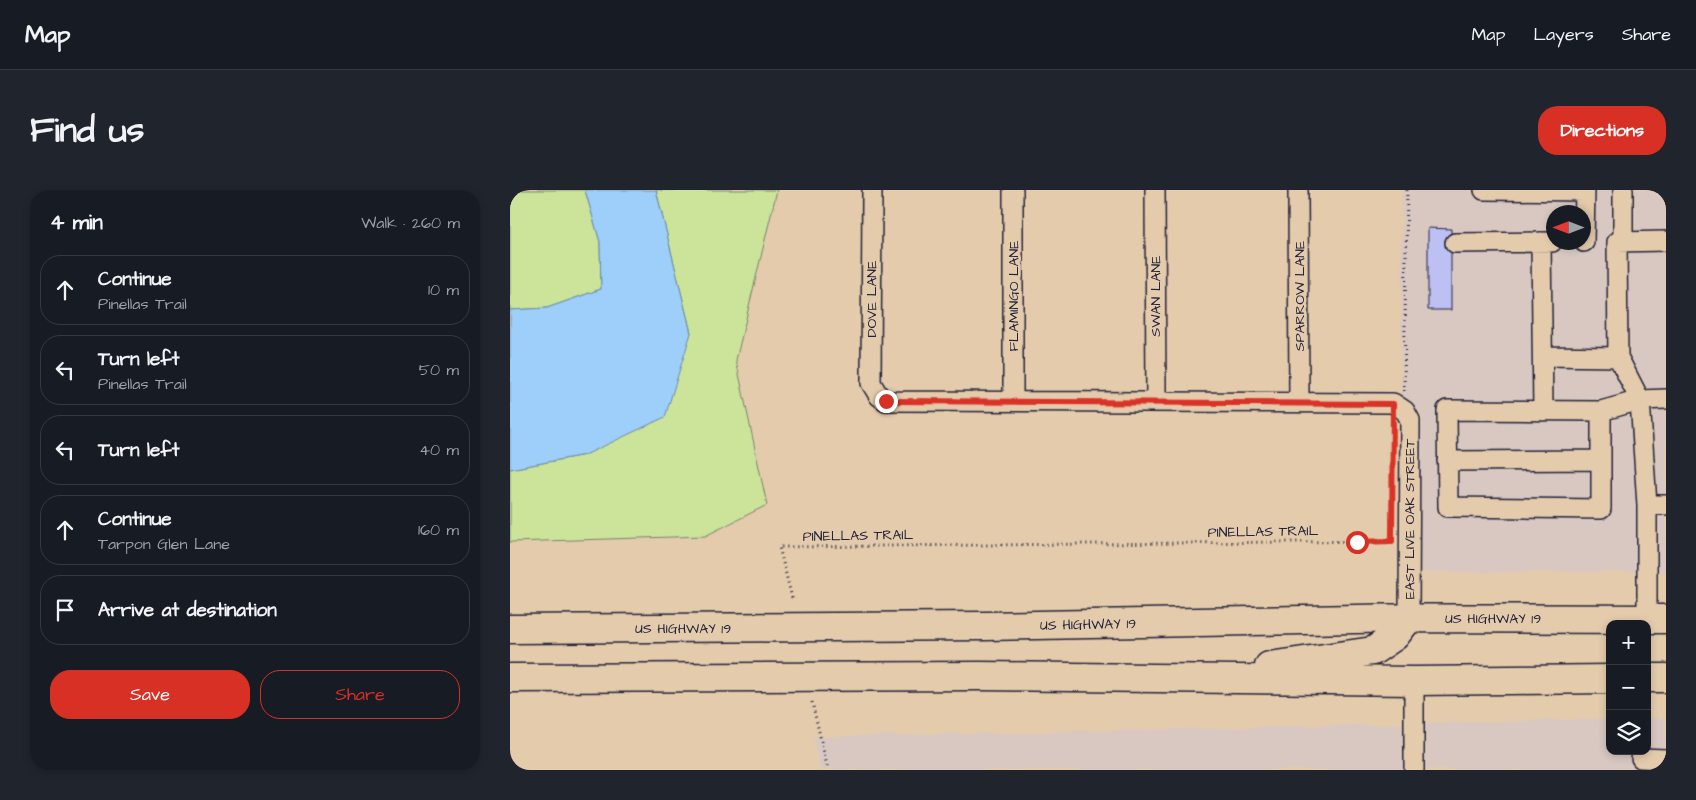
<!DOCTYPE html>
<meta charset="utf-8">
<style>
:root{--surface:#171b24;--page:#20242c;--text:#f1f3f6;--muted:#9ea1a6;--line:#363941;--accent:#d93025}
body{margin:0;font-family:"Architects Daughter",sans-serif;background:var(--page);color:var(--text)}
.controls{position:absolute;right:15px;bottom:15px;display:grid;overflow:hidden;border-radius:10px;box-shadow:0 2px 8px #0003}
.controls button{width:45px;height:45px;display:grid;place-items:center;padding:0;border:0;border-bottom:1px solid var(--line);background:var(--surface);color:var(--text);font:25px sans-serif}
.compass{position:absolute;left:1036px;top:15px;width:45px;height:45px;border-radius:50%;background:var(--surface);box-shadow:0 2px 8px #0003;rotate:270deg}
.stop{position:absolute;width:15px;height:15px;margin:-11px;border:4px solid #d93025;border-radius:50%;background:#fff}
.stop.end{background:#d93025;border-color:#fff;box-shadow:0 1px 5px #0008}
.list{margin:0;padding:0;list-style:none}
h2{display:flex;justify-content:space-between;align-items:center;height:65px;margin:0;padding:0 20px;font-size:21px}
h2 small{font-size:16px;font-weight:400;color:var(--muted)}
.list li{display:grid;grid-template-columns:32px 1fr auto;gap:15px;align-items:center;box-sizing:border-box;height:70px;margin:0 10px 10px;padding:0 10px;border:1px solid var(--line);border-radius:20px}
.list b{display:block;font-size:19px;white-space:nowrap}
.list p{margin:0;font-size:16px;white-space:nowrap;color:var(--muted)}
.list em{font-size:16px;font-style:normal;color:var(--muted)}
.actions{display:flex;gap:10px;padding:15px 20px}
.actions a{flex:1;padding:11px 0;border:1px solid var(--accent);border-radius:20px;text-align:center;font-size:18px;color:var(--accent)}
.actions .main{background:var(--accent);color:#fff}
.icon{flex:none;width:28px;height:28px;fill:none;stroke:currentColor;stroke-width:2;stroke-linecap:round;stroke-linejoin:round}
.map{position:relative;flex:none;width:1156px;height:580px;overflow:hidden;border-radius:20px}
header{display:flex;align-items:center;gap:30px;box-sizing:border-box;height:70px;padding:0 25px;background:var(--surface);border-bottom:1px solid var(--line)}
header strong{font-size:24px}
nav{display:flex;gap:28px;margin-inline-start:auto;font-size:18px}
.intro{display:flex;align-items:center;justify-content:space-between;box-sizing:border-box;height:120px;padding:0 30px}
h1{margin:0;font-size:35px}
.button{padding:12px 22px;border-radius:20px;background:var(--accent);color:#fff;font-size:18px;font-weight:700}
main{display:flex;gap:30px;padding:0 30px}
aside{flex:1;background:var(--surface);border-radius:20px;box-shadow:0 2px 8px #0003}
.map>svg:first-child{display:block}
</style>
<header>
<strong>Map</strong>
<nav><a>Map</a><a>Layers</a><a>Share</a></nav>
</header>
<div class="intro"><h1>Find us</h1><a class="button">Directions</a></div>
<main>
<aside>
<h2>4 min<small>Walk · 260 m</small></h2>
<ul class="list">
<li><svg class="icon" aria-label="ahead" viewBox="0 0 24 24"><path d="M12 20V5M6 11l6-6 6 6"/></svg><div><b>Continue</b><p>Pinellas Trail</p></div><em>10 m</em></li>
<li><svg class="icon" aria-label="left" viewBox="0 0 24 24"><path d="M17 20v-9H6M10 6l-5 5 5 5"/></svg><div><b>Turn left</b><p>Pinellas Trail</p></div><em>50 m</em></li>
<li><svg class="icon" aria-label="left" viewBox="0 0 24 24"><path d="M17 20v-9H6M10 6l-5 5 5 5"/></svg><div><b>Turn left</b></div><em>40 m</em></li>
<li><svg class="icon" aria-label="ahead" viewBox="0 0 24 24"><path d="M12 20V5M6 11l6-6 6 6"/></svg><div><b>Continue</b><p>Tarpon Glen Lane</p></div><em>160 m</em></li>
<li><svg class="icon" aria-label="arrive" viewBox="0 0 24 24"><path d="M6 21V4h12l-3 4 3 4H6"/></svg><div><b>Arrive at destination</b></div></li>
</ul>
<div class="actions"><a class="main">Save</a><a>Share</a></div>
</aside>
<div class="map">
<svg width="1156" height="580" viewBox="0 0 1156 580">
<rect width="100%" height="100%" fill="#e4cbac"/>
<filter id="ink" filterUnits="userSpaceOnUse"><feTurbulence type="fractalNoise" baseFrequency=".02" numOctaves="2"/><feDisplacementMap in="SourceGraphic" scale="10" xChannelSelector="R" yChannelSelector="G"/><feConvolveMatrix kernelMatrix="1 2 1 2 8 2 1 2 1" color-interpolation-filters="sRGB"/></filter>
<g filter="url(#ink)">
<!-- built -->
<path fill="#d8c8c1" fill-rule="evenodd" d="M892 0H1156V382H909L910 237 913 235 910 221 891 207ZM1044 22H1074V52H1044Z
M1137 528H1156V580H914V533L1100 529V561H1137Z
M894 534V580H310L303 547Z"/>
<!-- green -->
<path fill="#cbe49a" stroke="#76836a" d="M0 0H75L90 52 91 99 37 118 0 120Z
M146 0H267L226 170 257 315 195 346 0 352V279L75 265 181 143Z"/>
<!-- water -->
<path fill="#9dcffa" stroke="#6c8aae" d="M75 0H146L181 143 155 227 75 265 0 279V120L37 118 91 99 90 52Z"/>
<!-- building -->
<path fill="#bcc0f2" stroke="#22223b" d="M918 38 941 39V120H918Z"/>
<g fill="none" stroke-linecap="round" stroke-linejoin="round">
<defs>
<path id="minor" d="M362 0 361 193 369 206 376 211 883 213 895 221 900 230 899 428
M645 0 646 211
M788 0 789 211
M974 0 1075 1
M1113 51V0
M1031 52 1033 221
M1074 52 1075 0
M945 53 1042 52
M1033 166 1108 167
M503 211V0
M1091 221V319L938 317 937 220 1091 221 1130 210 1156 209
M937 271 1091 270
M1137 315 1130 210 1108 167 1107 52 1156 51
M1137 429V315H1156
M904 491V580
M1131 568 1156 569"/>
<path id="highway" d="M0 439 475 436 899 428 1156 429
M759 476 863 461 885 446 899 428
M0 488 470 486 904 491 1100 489
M1137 488H1156"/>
</defs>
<!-- minor casing -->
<use href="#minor" stroke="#22223b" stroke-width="22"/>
<!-- highway casing -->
<use href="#highway" stroke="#22223b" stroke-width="31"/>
<!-- path -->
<path stroke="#22223b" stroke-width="3" stroke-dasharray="1 4" stroke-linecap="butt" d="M894 201 897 0
M282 408 269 357 882 351
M302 512 318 580"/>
<!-- minor -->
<use href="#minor" stroke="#e4cbac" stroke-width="19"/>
<!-- highway -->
<use href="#highway" stroke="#e4cbac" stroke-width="28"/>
</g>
</g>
<g fill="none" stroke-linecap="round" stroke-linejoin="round" filter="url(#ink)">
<!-- route -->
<path stroke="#d93025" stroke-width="6" d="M376 211 883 214 882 351 847 352"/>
</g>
<g text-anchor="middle" stroke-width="5" stroke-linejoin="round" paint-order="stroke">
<!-- street labels -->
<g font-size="14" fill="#22223b" stroke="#e4cbac">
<text transform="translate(503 106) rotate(-90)" y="5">FLAMINGO LANE</text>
<text transform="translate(645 106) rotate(-90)" y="5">SWAN LANE</text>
<text transform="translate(789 106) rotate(-90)" y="5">SPARROW LANE</text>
<text transform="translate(361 109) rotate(-90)" y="5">DOVE LANE</text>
<text transform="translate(899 329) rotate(-90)" y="5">EAST LIVE OAK STREET</text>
<text transform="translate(753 341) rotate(-1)" y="5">PINELLAS TRAIL</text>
<text transform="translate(348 345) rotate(-1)" y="5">PINELLAS TRAIL</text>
<text x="983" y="433">US HIGHWAY 19</text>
<text transform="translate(578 434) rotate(-1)" y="5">US HIGHWAY 19</text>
<text x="173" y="443">US HIGHWAY 19</text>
</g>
</g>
</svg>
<div class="controls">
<button>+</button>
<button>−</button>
<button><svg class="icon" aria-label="layers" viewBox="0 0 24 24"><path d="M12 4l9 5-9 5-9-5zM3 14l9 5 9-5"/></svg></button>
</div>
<svg class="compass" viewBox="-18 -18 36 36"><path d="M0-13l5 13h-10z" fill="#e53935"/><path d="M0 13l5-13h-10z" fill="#9ea1a6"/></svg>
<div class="stop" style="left:847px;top:352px"></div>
<div class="stop end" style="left:376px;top:211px"></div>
</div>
</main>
